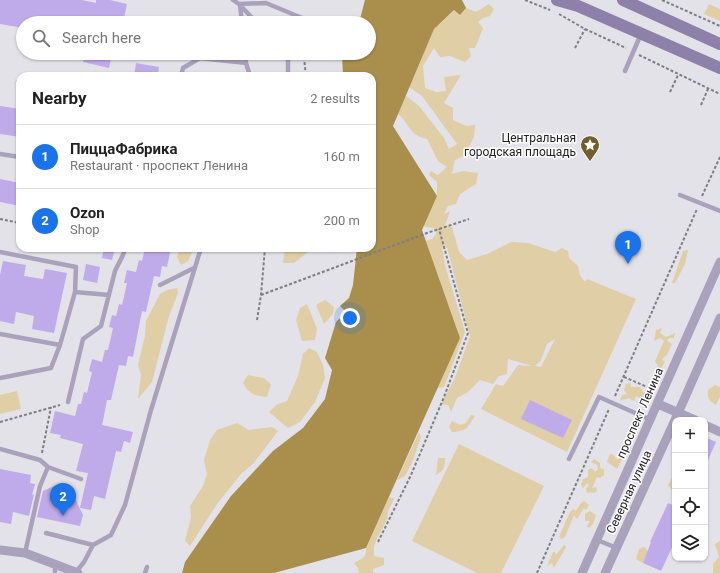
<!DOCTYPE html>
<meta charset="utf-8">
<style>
:root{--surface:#fff;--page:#f2f2f2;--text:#222;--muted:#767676;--line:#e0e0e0;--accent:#1a73e8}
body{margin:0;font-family:Roboto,sans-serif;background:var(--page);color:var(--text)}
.controls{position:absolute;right:12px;bottom:12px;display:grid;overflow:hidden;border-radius:8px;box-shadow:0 1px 3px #0004}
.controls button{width:36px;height:36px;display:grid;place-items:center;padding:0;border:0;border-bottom:1px solid var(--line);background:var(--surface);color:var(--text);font:20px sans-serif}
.you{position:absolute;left:350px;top:318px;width:14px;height:14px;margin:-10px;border:3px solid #fff;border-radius:50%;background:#1a73e8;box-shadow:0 0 0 6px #1a73e833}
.badge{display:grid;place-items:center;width:26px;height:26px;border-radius:50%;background:var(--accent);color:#fff;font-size:13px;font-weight:700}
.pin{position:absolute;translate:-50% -33px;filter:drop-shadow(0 1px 2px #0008)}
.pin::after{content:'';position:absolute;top:21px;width:14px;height:12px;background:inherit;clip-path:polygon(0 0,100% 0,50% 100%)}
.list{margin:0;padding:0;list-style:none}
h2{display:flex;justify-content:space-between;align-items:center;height:52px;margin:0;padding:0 16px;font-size:17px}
h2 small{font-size:13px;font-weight:400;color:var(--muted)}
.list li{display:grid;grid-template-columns:26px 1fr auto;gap:12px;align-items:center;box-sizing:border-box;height:64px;padding:0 16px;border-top:1px solid var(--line)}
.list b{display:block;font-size:15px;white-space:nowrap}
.list p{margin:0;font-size:13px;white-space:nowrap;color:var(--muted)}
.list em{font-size:13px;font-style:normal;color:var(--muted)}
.icon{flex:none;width:22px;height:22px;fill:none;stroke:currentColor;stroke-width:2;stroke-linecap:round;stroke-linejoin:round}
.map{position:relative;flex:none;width:720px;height:573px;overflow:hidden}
.search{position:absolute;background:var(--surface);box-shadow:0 1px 3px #0004;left:16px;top:16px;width:360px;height:44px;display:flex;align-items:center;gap:10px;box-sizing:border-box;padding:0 14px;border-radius:22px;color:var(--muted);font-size:15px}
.panel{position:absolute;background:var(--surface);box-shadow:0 1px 3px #0004;left:16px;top:72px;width:360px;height:180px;border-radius:12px}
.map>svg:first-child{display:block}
</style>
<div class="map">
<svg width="720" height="573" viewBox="0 0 720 573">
<rect width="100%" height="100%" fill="#e3e2e8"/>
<!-- green -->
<path fill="#dfcea6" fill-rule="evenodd" d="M489 4 494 9 490 16 483 18 478 22 483 28 475 48H469L471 56 465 62 450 56 440 57 434 48 423 66 425 88 436 92 446 91 444 77 461 75 444 103 453 108V120L466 126 475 125 474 137 464 156 455 160 452 174 463 171 478 173 476 184 460 194 456 204 448 206 444 214 450 211 445 226 452 227 459 252 467 260 487 254 511 242 528 243 555 252 562 248 568 251 569 258 578 266 580 275 585 282 587 279 636 299 567 452 481 409 496 384 503 386 518 365 533 366 508 359 507 374 499 376 493 384 480 380 468 392 457 398 451 412 448 405 441 404 455 378 470 336 447 247 442 246 445 265 465 332 444 387 436 388 460 338 426 241C433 239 437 237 436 229L423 226 437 196V182L429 175 431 171 438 175 447 167 438 161 427 139C424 138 420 137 418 136 409 131 406 120 398 114L405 95 419 106 444 138 449 149 457 144 422 96 409 87 434 29 455 10 460 15 466 8 476 12ZM555 339 541 367 535 366 541 360 547 344Z
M709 4 720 9V21L704 14Z
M180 248H194L188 261 181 265 177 257Z
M285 248H307L308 252 294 263H283Z
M688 250 685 264 675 283H672L683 251Z
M177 288 178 293 169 316 152 382 138 399 141 375 138 365 145 336 146 321 160 294 167 290Z
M325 300 334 307 333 314 324 324 316 305Z
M307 304 317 329 315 340 302 341 296 320 300 308Z
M662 328 660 333 666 337 675 333 674 338H669L667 341 672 344 667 355 662 359 665 362 659 371H656L658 366 655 361 664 341 660 338 654 341 656 330Z
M309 348 317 352 323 365 325 378 315 402 300 422 288 428 269 412 276 405 287 401 298 376 303 354Z
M248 375 264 378 271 384 267 397C255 396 249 394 243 383Z
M630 383 631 387H640L644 393 648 390 650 394 647 400 642 399 636 396 634 401 629 398 620 401 622 395 627 394 624 390 626 384Z
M715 385 720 387V397L716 405C709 401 707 398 708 390Z
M17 391 21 409 0 414V395Z
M471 415 475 416C467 428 467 431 452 432L449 427 452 421 460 425 466 423Z
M237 423 249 430 272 427 278 431 253 464 241 474 217 504 190 546 185 541 191 517 190 506 203 486 207 474 204 460 210 440 217 430Z
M419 432 421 437 412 463 405 476 397 480Z
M459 444 544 486 501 573H477L412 541Z
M623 451V457L617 469 607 462 610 454 614 455 616 459H619V454Z
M438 458H445C445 467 444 471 436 475Z
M594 459 600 463V468L604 469V475L600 478 597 477 592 488 596 487 597 491 594 493 590 492 587 493 586 489 589 485 587 483 583 488 581 485 583 479 588 477V470L592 468 595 472 598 469 597 465 591 462Z
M675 473V490L674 492 668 485Z
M389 497 394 499 388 511 387 520 377 538 374 547V556L384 558V565L373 569V573H359L358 568 354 563C361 559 367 557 366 548Z
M584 501 589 505 586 510 584 508 577 519 574 515 565 537 562 539 559 537 570 512 573 509 576 511 581 503Z
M590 511 596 515 593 524 589 528 587 526 590 521H585V514Z
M720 541V573H713V564L719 557 715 544Z
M564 545 566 547 554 568 552 563 547 566 553 552H555L556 555Z
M644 547 648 551 643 563 636 559 639 549Z"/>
<!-- water -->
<path fill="#a98e4c" d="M365 0H462L466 8 460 15 454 10 434 29 393 126 437 196 422 230 460 338 366 548 274 573H182L185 562 231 496 273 451 303 428 325 399 332 370 325 358 336 322 346 312 340 306 349 298 353 285 357 248H372V76H343L342 54V53H369V23H359Z"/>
<!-- building -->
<path fill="#c0abea" d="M0 0H82L96 3V0H110L127 4 123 23H23V28L0 24Z
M85 53H112L109 68 83 62Z
M136 63 159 67 158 76H134Z
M0 106 20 109V137L0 134Z
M0 179 20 183V206L0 202Z
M104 248H115L112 260 102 258Z
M145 248H171L167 267 162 266 160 277 154 276 146 312 142 311 133 357 128 356 126 366 119 365 111 400H107L103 421 102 425 133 432 130 443 124 441 121 452 116 451 105 499 94 496 91 510 80 508 88 473 76 471 83 444 60 438 61 435 50 433 55 411 75 416 78 404H81L84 392 87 393 92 372 89 371 92 359 102 362 105 350H108L113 328 109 327 112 315 116 316 119 304 122 305 127 283H124L127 270 136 272 139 260 142 261Z
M3 261 26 265 24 276 43 279 45 269 67 273 54 333 32 329 34 316 16 312 14 324 0 321V275Z
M86 264 100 267 97 283 83 280Z
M530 400 572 420 563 438 521 419Z
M705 437 716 442 705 467Z
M0 469 31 475 30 483 35 484 32 495 34 494 29 516 13 512 11 524 0 522Z
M68 484 83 515 80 526 37 517 43 491 54 486 59 487 61 485 63 488Z
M668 503 675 506V541L661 571 643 563 651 542H650Z"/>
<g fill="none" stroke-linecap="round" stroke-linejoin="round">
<!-- path -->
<path stroke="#7f7e83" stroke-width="2" stroke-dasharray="3 2" stroke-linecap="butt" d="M525 0 550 10
M662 0 720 26
M559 14 585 29 626 48
M575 48 585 29
M294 54 304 58 306 76
M639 55 720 94
M670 92 678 75
M701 105 708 89
M702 196 720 157
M0 219 20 223
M261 295 427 233 469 219
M257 320 261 295 265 248
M624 377 652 389
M615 396 697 209
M0 422 60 405
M42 453 51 407
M378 542 411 475 444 397 468 333 439 229
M537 573 609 409"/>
<!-- service -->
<path stroke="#aaa1bd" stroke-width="4.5" d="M233 0 239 4 257 23
M239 4 266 3 302 18
M240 5 242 23
M245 53 246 63 250 76
M284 53 288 59V76
M625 71 641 34
M181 76 183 68 200 58 246 63
M18 82H20
M0 154 20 157
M680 195 720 211
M0 252 76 267 75 292 60 345 51 368 0 378
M160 285 194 268
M75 292 109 295
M0 334 60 345
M68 402 83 339 101 326 115 271 123 255 125 248
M0 449 40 460 48 467 81 479
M569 459 599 397 651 420
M46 533 93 545
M597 540 617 548
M25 553 40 486 48 467
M76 572 84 562 93 545 111 535 125 505 151 410 201 248
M55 573V564
M145 573 147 567"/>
<!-- minor -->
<path stroke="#aaa1bd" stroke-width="9" d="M658 404 695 420
M675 420 720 318
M705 425 720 432
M0 550 25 553 78 573
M582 573 720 262
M605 573 675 420"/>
<!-- secondary -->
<path stroke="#8e81a9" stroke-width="12" d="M557 0 578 6 720 68
M623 0 720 44"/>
</g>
<!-- icons -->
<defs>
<symbol id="sight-pin" viewBox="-11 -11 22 30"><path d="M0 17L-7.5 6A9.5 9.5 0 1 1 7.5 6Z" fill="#715e2c" stroke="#fff"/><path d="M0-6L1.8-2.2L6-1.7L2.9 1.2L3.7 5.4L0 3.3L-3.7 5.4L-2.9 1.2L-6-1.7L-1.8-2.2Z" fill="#fff"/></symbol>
</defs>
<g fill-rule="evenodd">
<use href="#sight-pin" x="579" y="134" width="22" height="30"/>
</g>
<g text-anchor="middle" stroke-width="3" stroke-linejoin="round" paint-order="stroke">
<!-- poi labels -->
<g font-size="12" fill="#232225" stroke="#fff" text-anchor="end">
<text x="576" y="142">Центральная<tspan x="576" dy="14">городская площадь</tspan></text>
</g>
<!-- street labels -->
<g font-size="12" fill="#232225" stroke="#fff">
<text transform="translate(640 413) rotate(-66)" y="4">проспект Ленина</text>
<text transform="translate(629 492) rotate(-65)" y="4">Северная улица</text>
</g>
</g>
</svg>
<div class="controls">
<button>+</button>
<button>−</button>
<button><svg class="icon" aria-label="locate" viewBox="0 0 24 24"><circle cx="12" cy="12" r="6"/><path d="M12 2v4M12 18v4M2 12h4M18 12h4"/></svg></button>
<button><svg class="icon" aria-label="layers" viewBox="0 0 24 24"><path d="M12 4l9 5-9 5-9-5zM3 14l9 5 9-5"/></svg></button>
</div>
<div class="you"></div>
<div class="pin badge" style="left:628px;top:264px">1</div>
<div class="pin badge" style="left:63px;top:516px">2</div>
<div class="search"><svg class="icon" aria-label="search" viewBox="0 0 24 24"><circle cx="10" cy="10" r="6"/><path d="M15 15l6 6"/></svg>Search here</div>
<section class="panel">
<h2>Nearby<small>2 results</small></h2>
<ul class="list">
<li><span class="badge">1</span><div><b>ПиццаФабрика</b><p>Restaurant · проспект Ленина</p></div><em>160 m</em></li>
<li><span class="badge">2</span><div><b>Ozon</b><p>Shop</p></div><em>200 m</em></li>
</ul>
</section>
</div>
